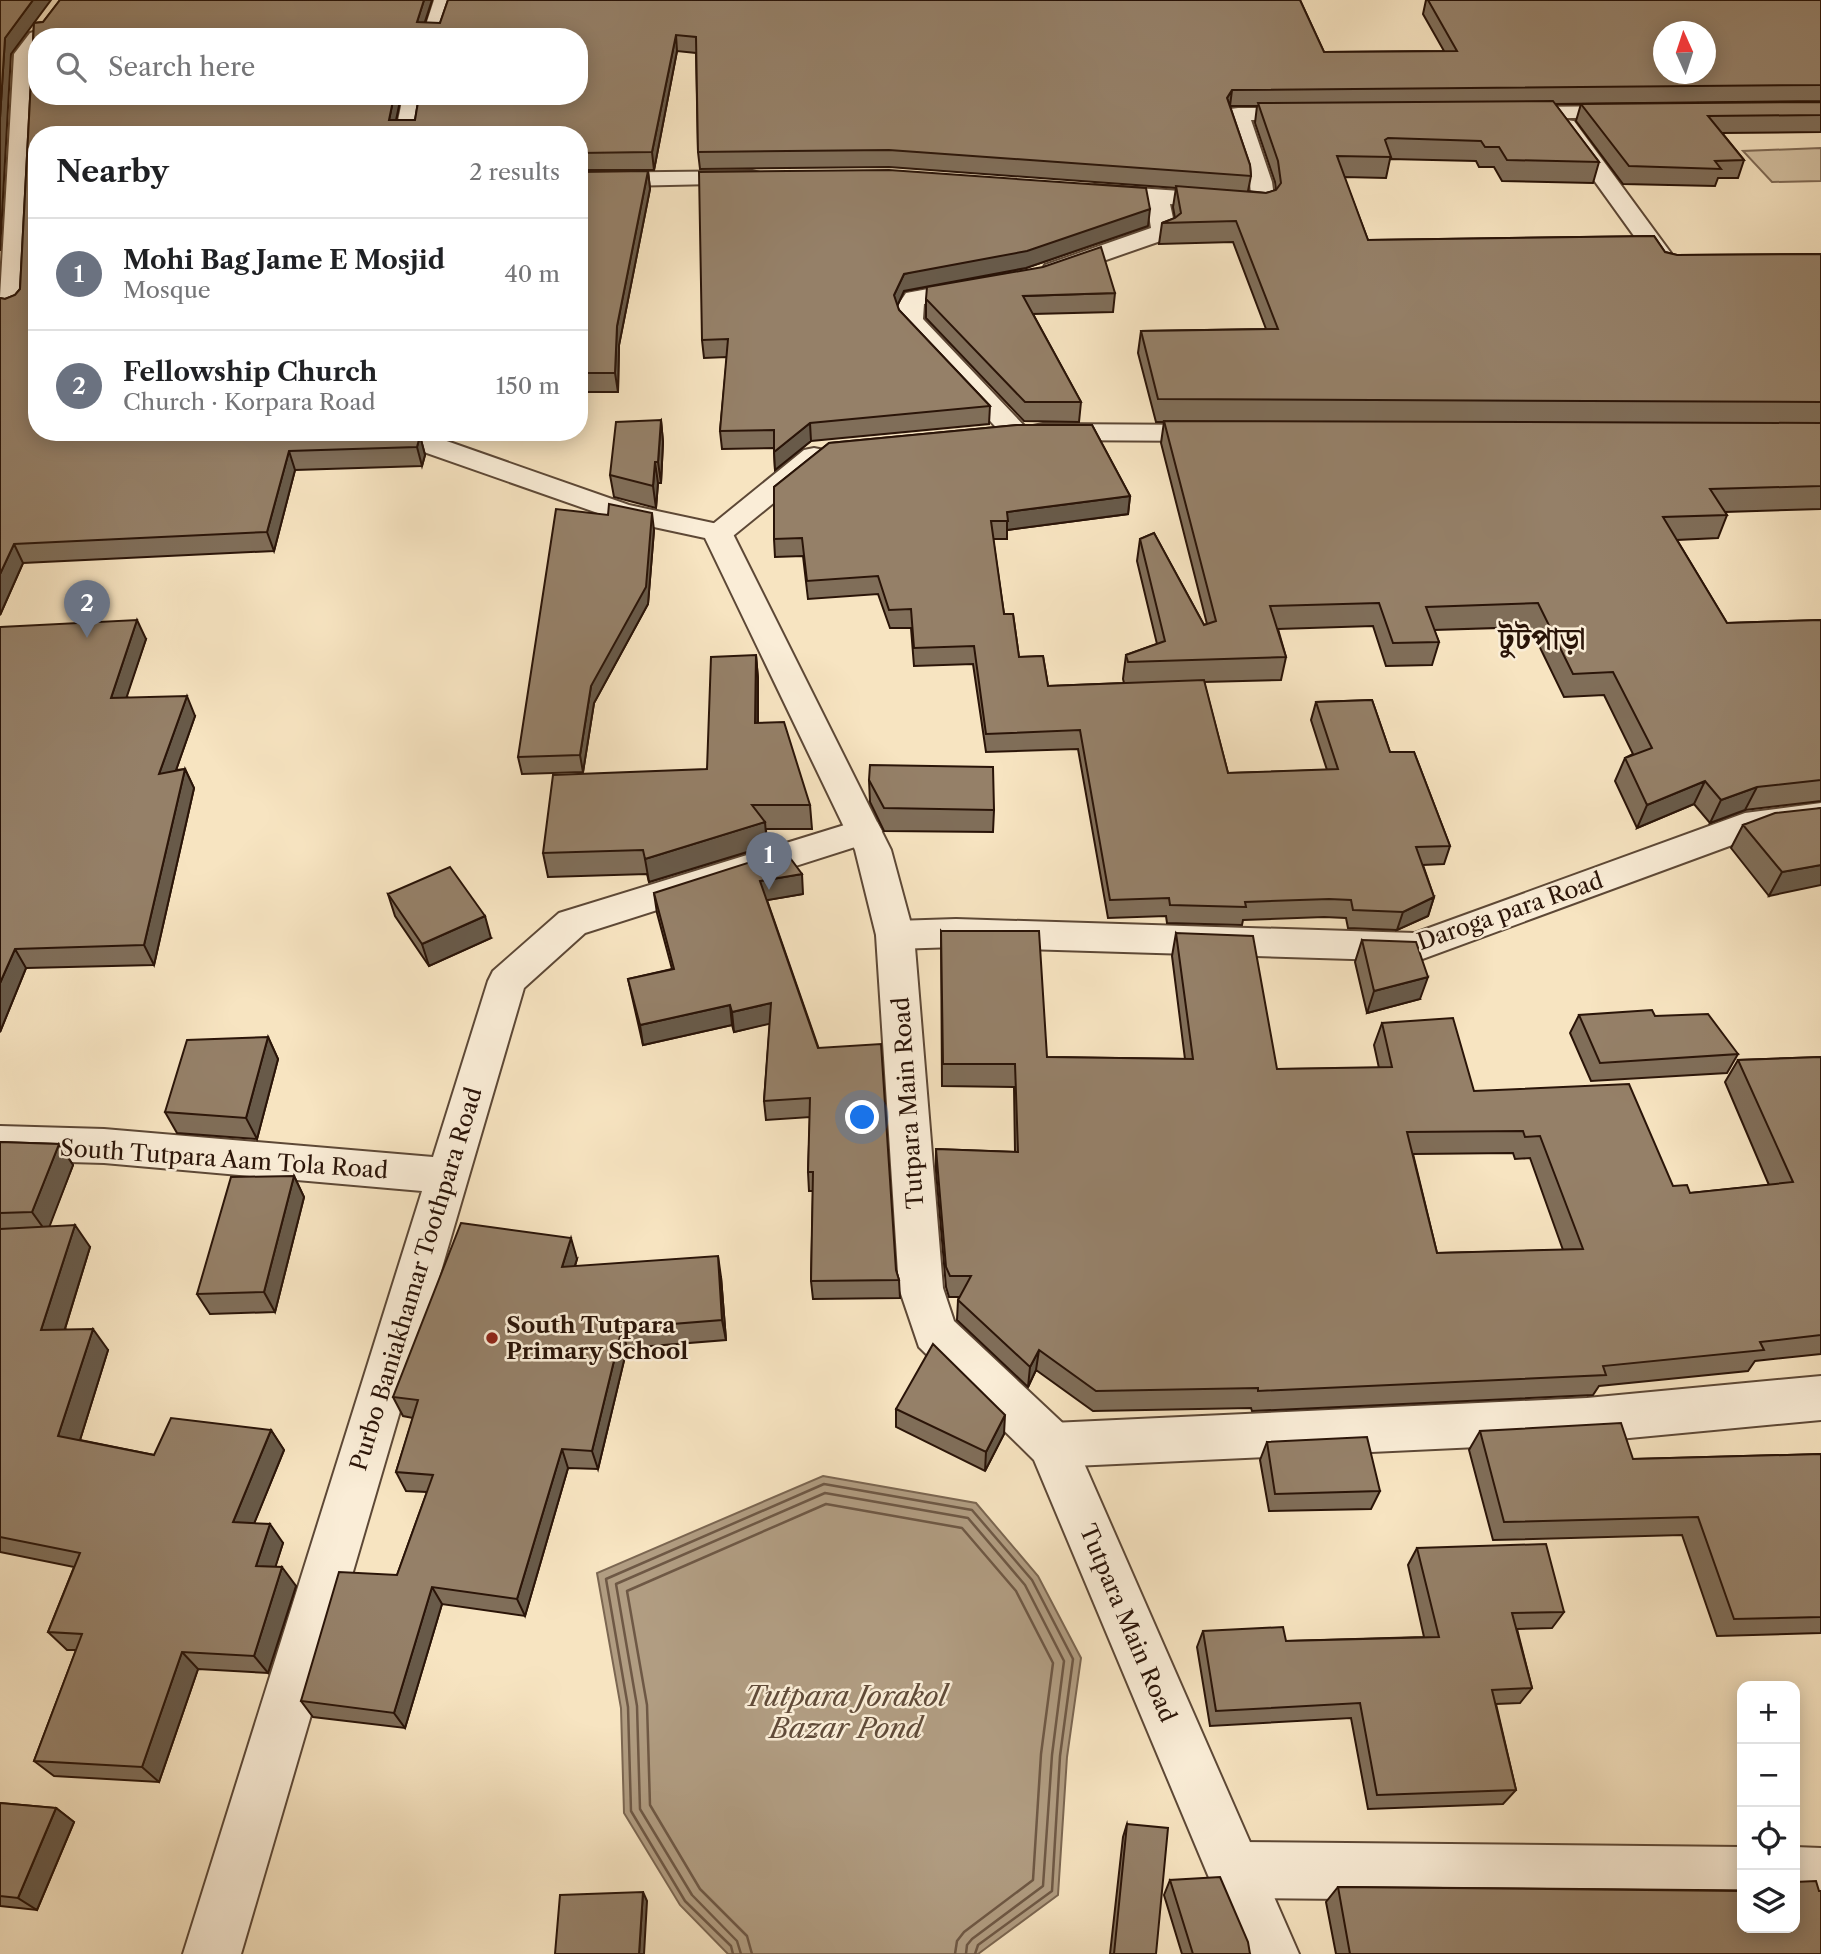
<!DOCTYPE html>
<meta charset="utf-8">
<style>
:root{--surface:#fff;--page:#f6f6f6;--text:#202124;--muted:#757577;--line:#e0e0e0;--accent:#8f2418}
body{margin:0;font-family:"Libre Caslon Text","Noto Serif Bengali",serif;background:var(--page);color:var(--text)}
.controls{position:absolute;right:21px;bottom:21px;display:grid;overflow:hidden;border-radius:14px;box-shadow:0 4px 18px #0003}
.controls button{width:63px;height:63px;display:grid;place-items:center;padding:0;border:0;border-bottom:2px solid var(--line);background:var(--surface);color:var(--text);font:35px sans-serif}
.compass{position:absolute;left:1653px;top:21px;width:63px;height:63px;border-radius:50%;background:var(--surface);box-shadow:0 4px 18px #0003;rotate:357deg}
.you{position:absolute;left:863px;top:1118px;width:24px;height:24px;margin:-18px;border:5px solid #fff;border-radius:50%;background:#1a73e8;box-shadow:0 0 0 10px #1a73e833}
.badge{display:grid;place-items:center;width:46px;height:46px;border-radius:50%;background:var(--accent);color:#fff;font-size:23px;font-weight:700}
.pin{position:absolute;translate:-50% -58px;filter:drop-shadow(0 2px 4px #0008)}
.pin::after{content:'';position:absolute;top:37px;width:24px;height:21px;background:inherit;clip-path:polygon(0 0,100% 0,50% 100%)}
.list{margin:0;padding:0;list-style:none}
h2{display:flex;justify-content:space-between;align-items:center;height:91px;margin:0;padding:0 28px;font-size:30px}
h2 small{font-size:23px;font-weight:400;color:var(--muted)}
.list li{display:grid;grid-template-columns:46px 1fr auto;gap:21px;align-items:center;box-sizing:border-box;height:112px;padding:0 28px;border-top:2px solid var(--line)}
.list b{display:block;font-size:26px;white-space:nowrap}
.list p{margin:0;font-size:23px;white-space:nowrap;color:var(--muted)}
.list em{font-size:23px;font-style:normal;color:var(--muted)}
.icon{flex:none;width:38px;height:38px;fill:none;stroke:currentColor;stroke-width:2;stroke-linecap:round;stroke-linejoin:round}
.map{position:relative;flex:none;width:1821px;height:1954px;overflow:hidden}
.search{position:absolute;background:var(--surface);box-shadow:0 4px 18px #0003;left:28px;top:28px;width:560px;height:77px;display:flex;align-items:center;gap:18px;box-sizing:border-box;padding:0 24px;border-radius:28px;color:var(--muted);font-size:26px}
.panel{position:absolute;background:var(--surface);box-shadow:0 4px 18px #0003;left:28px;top:126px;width:560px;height:315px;border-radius:28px}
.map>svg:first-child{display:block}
</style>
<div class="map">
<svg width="1821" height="1954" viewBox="0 0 1821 1954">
<rect width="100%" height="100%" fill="#f7e4c1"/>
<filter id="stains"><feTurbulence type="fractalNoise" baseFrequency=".00286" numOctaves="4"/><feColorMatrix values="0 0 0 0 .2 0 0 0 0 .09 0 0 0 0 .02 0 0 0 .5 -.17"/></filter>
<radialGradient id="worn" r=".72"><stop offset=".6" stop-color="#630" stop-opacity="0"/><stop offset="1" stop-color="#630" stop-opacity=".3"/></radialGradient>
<!-- green -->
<path fill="#d4c1a2" stroke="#7f6a55" stroke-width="2" d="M1821 148V181L1772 182 1743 151Z"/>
<!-- water -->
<path fill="#b19d82" stroke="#7b6651" stroke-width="2" d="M823 1476 976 1503 1038 1576 1081 1658 1067 1757 1058 1895 978 1954H728L680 1905 624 1813 621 1708 597 1573Z"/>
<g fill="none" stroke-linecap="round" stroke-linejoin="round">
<!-- shore -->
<path stroke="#6e5845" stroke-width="2.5" d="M733 1954 731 1946 685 1901 631 1811 628 1707 606 1579 824 1484 972 1510 1032 1580 1073 1659 1060 1756 1052 1891 978 1945 975 1954
M741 1954 737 1941 692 1895 640 1809 637 1706 616 1584 825 1493 968 1518 1025 1585 1064 1661 1052 1755 1043 1886 972 1939 967 1945 966 1954
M752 1954 747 1936 700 1889 650 1805 647 1705 627 1591 826 1504 962 1528 1016 1591 1053 1663 1041 1754 1033 1880 964 1932 957 1941 955 1954"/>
<defs>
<path id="minor" d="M37 31 47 37H37V51L34 54 25 307 21 312 12 315 3 312 0 308V297L14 54 30 33Z
M1630 106 1638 107 1641 112 1638 117 1512 119 1504 118 1501 113 1504 108 1512 107Z
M1238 108H1308L1316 109 1319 114 1316 119 1308 120H1251L1272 182 1275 204 1271 209 1263 211 1170 204 1176 232 1172 237 1063 275 1054 277 1045 275 1042 270 1045 265 1151 228 1147 203 1087 197 1084 192 1087 187 1095 185 1251 196 1250 182 1227 114 1230 109Z
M1566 120 1574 121 1676 260 1691 262 1694 267 1691 272 1682 274 1660 272 1555 126 1558 121Z
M752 171 760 173 763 178 760 183 579 187V173Z
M978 280 987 282 990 287 987 292 924 304 923 319 1030 432 1033 426 1043 424 1213 425 1223 427 1227 433 1223 439 1213 441 1043 440 1033 438 1030 432 1026 438 1016 440 1006 438 897 321 896 308 906 293Z
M814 448 824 450 828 456 824 462 728 540 718 543 708 540 703 534 708 528 804 450Z
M1821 803V827L1762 834 1417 961 956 947 895 949 882 945 876 935 882 925 895 921 956 919 1415 933 1745 813Z
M864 819 877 822 882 831 877 840 585 933 524 988 241 1954H183L422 1191 104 1163 0 1160V1126L104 1129 433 1157 488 981 493 971 559 913Z
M1821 1376V1420L1587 1442 1052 1467 1035 1461 1028 1445 1035 1429 1052 1423 1587 1398Z
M1236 1842 1742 1847V1903L1236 1898 1216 1890 1208 1870 1216 1850Z
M1795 1847 1821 1848V1904L1795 1903Z"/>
<path id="tertiary" d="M434 0H454L442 37H422Z
M403 96H424L417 135H395Z
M380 432H421L629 505 727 526 732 532 891 850 914 935 943 1288 954 1321 1069 1429 1299 1954H1241L1034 1460 919 1347 899 1288 876 935 855 850 705 538 612 518 384 438Z"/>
</defs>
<!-- minor casing -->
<use href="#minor" stroke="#5d4836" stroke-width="4"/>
<!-- tertiary casing -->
<use href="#tertiary" stroke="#5d4836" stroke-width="4"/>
<!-- minor -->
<use href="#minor" fill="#faedd7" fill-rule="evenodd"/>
<!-- tertiary -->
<use href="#tertiary" fill="#faedd7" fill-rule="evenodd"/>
</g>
<!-- wall -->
<path fill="#806e59" stroke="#2a1408" stroke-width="2" fill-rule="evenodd" d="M60 0H432L425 23H440L448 0H1300L1324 52 1444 51 1423 14 1426 0H1821V101L1555 104 1599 162 1593 183 1502 181 1494 167H1479L1476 161 1390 159 1386 178 1344 177 1368 240 1654 236 1665 252 1677 255 1821 254V509L1725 512 1727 515 1718 538 1677 540 1727 623 1821 620V801L1745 810 1710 823 1694 804 1637 828 1615 781 1625 758 1633 754 1604 695 1564 697 1530 627 1434 630 1439 642 1432 665 1386 666 1373 626 1278 629 1286 657 1281 680 1204 682 1228 773 1327 770 1311 720 1316 702 1372 700 1390 752H1414L1450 846 1444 864 1423 865 1434 897 1428 916 1397 930 1348 928 1346 918 1324 917 1243 920 1242 925 1167 923 1166 916 1108 918 1078 749 986 752 973 664 914 666 911 628H890L878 594 808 599 803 556 775 557 774 539V487L829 443 1017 425H1092L1130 496 1128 514 1007 530V539H993L1004 614H1013L1019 657 1043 656 1048 686 1124 683 1123 679 1126 655 1157 644 1137 561 1140 539 1154 533 1204 625 1207 624 1161 443 1164 422H1156L1138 353 1141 331 1266 329 1233 242 1159 244 1162 223 1175 218 1173 207 1176 188 889 167 700 169 698 152 696 53 677 51 654 170H579V135H37V432H409L420 436 425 455 422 466 295 470 274 551 23 563 0 615V298L5 299 15 295 20 289 34 23 43 22ZM1663 32H1705V74H1663ZM37 37H579V96H419L415 120H396L401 96H37ZM1230 106H1257L1255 123 1275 182 1276 190 1266 193 1248 191 1251 176 1250 165Z
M1821 102V132L1722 133 1744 160 1738 178H1718L1715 186 1623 184 1576 121 1581 104Z
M648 171 650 189 619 345 618 392H579V172Z
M1148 226 1026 268 904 291 897 306 899 310 990 406 989 424 811 441 775 470 774 448 722 449 720 431 727 357 704 358 702 340Z
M1115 293 1113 312 1033 314 1081 402 1079 422 1024 421 926 318V299Z
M661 420 663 442 661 483H658L656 508 614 497 610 475Z
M654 530 648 604 594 703 583 772 522 774 518 757Z
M0 627 146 639 126 697 195 716 176 770 185 769 194 788 154 965 26 968 0 1032Z
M756 655 758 679V723L810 805 812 829H766L767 846 649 882 647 874 548 877 543 853 707 769Z
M869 780 994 810 993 832 884 831 870 802Z
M1821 808 1769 896 1731 848 1743 825Z
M654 893 803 894 767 900 896 1270 899 1280 900 1298 813 1299 811 1281 813 1191H809L808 1172 810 1117 766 1120 764 1101 770 1023 734 1032 732 1025 643 1045 628 979 672 969 657 913Z
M388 894 491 938 429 966 395 916Z
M941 931 1047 1057 1185 1059 1172 956 1176 933 1277 1069 1379 1068 1374 1045 1382 1023 1474 1091 1673 1186 1690 1193 1769 1185 1725 1082 1738 1060 1821 1057V1354L1755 1361 1748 1371 1599 1386 1593 1395 1252 1411 1251 1408 1093 1411 1036 1370 1028 1387 957 1320 958 1300 959 1297H949L946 1287 936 1171V1149L1015 1152 1014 1087 942 1086ZM1513 1153 1515 1159 1530 1158 1563 1250 1437 1253 1413 1154Z
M1362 940 1420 999 1367 1013 1355 962Z
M1579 1015 1655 1016 1738 1054 1727 1073 1591 1081 1570 1033Z
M268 1037 278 1059 257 1139 177 1133 165 1112Z
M0 1142 59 1144 73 1165 49 1226 90 1247 65 1329 108 1350 80 1440 154 1455 271 1430 284 1450 254 1523 283 1543 275 1567 296 1586 268 1673 198 1669 159 1782 54 1776 34 1761 76 1650H67L48 1632 74 1567 0 1552Z
M294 1176 304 1197 275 1312 210 1314 197 1294Z
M577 1259 575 1266 721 1277 726 1340 627 1348 598 1469 568 1468 525 1616 442 1604 405 1728 313 1717 301 1701 397 1575 427 1492 406 1491 396 1472 413 1418 403 1416 393 1397Z
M896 1409 1004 1434 985 1471 896 1427Z
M1480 1431 1633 1459 1821 1454V1633L1717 1636 1682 1535 1493 1540 1469 1450Z
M1267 1442 1380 1491 1371 1509 1269 1511 1260 1460Z
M1417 1548 1564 1612 1552 1628 1517 1629 1532 1688 1520 1703 1496 1704 1516 1790 1503 1804 1368 1809 1351 1718 1210 1726 1197 1647 1203 1631 1286 1641 1424 1637 1408 1565Z
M0 1803 56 1808 74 1822 37 1910 0 1906Z
M1127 1824 1156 1954H1110L1123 1837Z
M1170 1880 1250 1954H1182L1164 1895Z
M1338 1887 1819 1891 1821 1954H1336L1326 1902Z"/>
<!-- shaded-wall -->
<path fill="#685a49" stroke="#2a1408" stroke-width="2" d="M33 0H51L11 54 0 251V118L5 38Z
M424 0H432L420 37 417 22Z
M676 35 677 51 654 170 652 152Z
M1232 90 1230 106 1227 98Z
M394 96H401L393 135 389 120Z
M648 171 650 189 619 345 618 392 615 373 617 326Z
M1150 209 1148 226 1026 268 904 291 894 313V295L904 274Z
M661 420 663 442 661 483 658 462Z
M810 423 811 441 775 470 774 452Z
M420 436 425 455 422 466 417 447Z
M289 451 295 470 274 551 267 532Z
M655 462 658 483 656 508 653 486Z
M1130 496 1128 514 1007 530V512Z
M652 513 654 530 648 604 594 703 583 772 580 755 591 686Z
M14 544 23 563 0 615V574Z
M137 620 146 639 120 717 111 698Z
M756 655 758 679 757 747 755 723Z
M187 696 195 716 168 793 159 774Z
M185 769 194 788 154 965 144 945Z
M1705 781 1694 804 1637 828 1647 805Z
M1757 787 1745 810 1710 823 1721 800Z
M765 822 767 846 649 882 645 859Z
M1821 865V885L1769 896 1782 872Z
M802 874 803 894 762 901 760 881Z
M1434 897 1428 916 1397 930 1403 912Z
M485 916 491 938 429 966 422 944Z
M15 949 26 968 0 1032V983Z
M1428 977 1420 999 1367 1013 1374 991Z
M771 1003 773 1023 734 1032 732 1012Z
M730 1005 732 1025 643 1045 640 1025Z
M268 1037 278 1059 257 1139 246 1118Z
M59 1144 73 1165 47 1233 32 1212Z
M294 1176 304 1197 275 1312 264 1292Z
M75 1225 90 1247 58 1351 41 1330Z
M571 1238 577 1259 568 1287 562 1267Z
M718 1256 721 1277 726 1340 722 1320Z
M622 1328 627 1348 598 1469 592 1451Z
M93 1329 108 1350 75 1456 58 1436Z
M1039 1350 1036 1370 1028 1387 1030 1367Z
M1005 1415 1004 1434 985 1471 986 1452Z
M271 1430 284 1450 247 1541 233 1522Z
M562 1449 568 1468 525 1616 517 1599Z
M270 1524 283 1543 270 1584 256 1566Z
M282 1567 296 1586 268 1673 254 1656Z
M432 1587 442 1604 405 1728 394 1713Z
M182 1652 198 1669 159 1782 142 1767Z
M56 1808 74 1822 37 1910 18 1898Z
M643 1892 647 1901 644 1954H639Z"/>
<!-- building -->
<path fill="#958068" stroke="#2a1408" stroke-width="2" fill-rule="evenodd" d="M0 0H33L5 38 0 118Z
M60 0H424L417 22 440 23 448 0H1300L1324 52 1457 51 1428 0H1821V85L1232 90 1227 98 1250 165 1251 176 889 150 698 152 696 37 676 35 652 152 579 153V135H37V432H409L420 436 417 447 289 451 267 532 14 544 0 574V298L5 299 15 295 20 289 34 23 43 22ZM1663 32H1705V74H1663ZM37 37H579V96H419L415 120H389L394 96H37Z
M1553 101 1599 162 1507 160 1499 147H1485L1481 141 1388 138 1385 140 1391 157 1337 156 1368 240 1654 236 1665 252 1677 255 1821 254V402L1158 399 1141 331 1278 329 1236 221 1162 223 1175 218 1181 213 1176 186 1266 193 1276 190 1281 183 1278 161 1258 103Z
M1821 102V115L1708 116 1744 160 1715 161 1721 169 1629 166 1581 104Z
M889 170 1146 188 1150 209 1027 251 904 274 894 295 899 310 990 406 810 423 774 452V430L720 431 728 339 702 340 699 172Z
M648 171 617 326 615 373H579V172Z
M1101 247 1115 293 1023 296 1081 402H1025L926 299 927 287 1043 267Z
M661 420 658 462H655L653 486 610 475 616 422Z
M1164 421 1821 423V486L1710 489 1727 515 1663 517 1727 623 1821 620V780L1757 787 1721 800 1705 781 1647 805 1625 758 1652 748 1613 672 1573 674 1538 603 1426 607 1439 642 1393 643 1379 603 1270 606 1286 657 1128 662 1126 655 1165 641 1140 539 1154 533 1204 625 1216 621Z
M1017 425H1092L1130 496 1007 512 1008 521H991L1004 614H1013L1019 657 1043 656 1048 686 1204 680 1228 773 1338 769 1316 702 1372 700 1390 752H1414L1450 846 1416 847 1434 897 1403 912 1353 910 1351 900 1329 899 1245 902 1246 907 1170 905 1169 898 1110 900 1080 730 986 734 974 646 914 648 911 609 889 610 878 576 807 581 802 538 774 539V487L829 443Z
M609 504 652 513 646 587 591 686 580 755 518 757 556 509 608 515Z
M137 620 111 698 187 696 159 774 185 769 144 945 15 949 0 983V627Z
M756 655 755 723 784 722 810 805H752L765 822 645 859 643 850 543 853 553 775 707 769 711 657Z
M870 765 993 767 994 810 884 808 869 780Z
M1821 808V865L1782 872 1743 825 1775 813Z
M785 851 802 874 760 881 818 1048 881 1044 896 1270 899 1280 811 1281 813 1172H808L810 1098 764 1101 771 1003 732 1012 730 1005 640 1025 628 979 674 969 654 893Z
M450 867 485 916 422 944 388 894Z
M941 931H1039L1047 1057 1193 1059 1176 933 1253 936 1277 1069 1392 1067 1382 1023 1453 1018 1474 1091 1629 1084 1673 1186 1687 1185 1690 1193 1793 1182 1738 1060 1821 1057V1335L1760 1342 1764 1350 1603 1366 1606 1375 1258 1391V1388L1096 1391 1039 1350 1030 1367 958 1300 971 1276H950L946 1267 936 1149 1018 1152 1015 1064H943ZM1523 1131 1525 1137 1540 1136 1583 1249 1437 1253 1407 1132Z
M1362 940 1416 942 1428 977 1374 991Z
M1652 1010 1655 1016 1708 1014 1738 1054 1600 1063 1579 1015Z
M268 1037 246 1118 165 1112 187 1040Z
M0 1142 59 1144 32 1212 0 1213Z
M294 1176 264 1292 197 1294 231 1177Z
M461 1223 571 1238 562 1267 718 1256 722 1320 622 1328 592 1451 562 1449 517 1599 432 1587 394 1713 301 1701 339 1572 397 1575 433 1475 396 1472 418 1400 393 1397Z
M75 1225 41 1330 93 1329 58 1436 154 1455 171 1418 271 1430 233 1522 270 1524 256 1566 282 1567 254 1656 182 1652 142 1767 34 1761 82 1634 48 1632 80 1553 0 1537V1229Z
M933 1344 1005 1415 986 1452 896 1409Z
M1621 1423 1633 1459 1821 1454V1617L1734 1619 1698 1517 1504 1522 1480 1431Z
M1367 1437 1380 1491 1275 1494 1267 1442Z
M1546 1544 1564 1612 1512 1613 1532 1688 1492 1690 1516 1790 1377 1795 1360 1703 1216 1711 1203 1631 1283 1627 1286 1641 1439 1637 1417 1548Z
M0 1803 56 1808 18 1898 0 1896Z
M1127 1824 1168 1828 1156 1954H1114Z
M1220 1877 1248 1942 1250 1954H1193L1170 1880Z
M1816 1881 1819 1891H1821V1954H1350L1338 1887 1742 1891V1928H1795V1882Z
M643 1892 639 1954H555L560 1895Z"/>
<!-- markers -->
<circle fill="#8f2418" stroke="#faedd7" stroke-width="2.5" cx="492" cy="1338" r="7"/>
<g text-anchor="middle" stroke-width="5" stroke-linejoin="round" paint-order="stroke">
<!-- street labels -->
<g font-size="23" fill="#2a1408" stroke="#faedd7">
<text transform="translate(1510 911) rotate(-19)" y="8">Daroga para Road</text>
<text transform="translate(908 1103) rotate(-94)" y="8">Tutpara Main Road</text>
<text transform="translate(224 1159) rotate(4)" y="8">South Tutpara Aam Tola Road</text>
<text transform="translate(416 1279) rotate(-73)" y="8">Purbo Baniakhamar Toothpara Road</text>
<text transform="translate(1128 1623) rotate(67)" y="8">Tutpara Main Road</text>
</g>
<!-- poi labels -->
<g font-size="23" font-weight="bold" fill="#2a1408" stroke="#faedd7" text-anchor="start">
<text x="506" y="1333">South Tutpara<tspan x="506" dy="26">Primary School</tspan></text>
</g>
<!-- near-water labels -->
<g font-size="28" font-style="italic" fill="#604b39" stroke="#faedd7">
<text x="846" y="1706">Tutpara Jorakol<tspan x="846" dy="32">Bazar Pond</tspan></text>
</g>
<!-- district labels -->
<g font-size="30" font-weight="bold" fill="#2a1408" stroke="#faedd7">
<text x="1542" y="649">টুটপাড়া</text>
</g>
</g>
<rect width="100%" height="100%" filter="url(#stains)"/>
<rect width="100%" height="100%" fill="url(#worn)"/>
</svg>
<div class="controls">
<button>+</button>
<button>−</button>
<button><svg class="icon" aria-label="locate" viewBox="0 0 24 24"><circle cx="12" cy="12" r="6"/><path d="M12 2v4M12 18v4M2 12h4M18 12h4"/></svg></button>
<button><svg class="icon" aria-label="layers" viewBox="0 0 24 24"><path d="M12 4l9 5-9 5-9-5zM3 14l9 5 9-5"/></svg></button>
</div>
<svg class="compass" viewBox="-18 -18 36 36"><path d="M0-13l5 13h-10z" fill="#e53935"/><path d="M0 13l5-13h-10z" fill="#757577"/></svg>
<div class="you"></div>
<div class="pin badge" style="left:769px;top:890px;background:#6b7280">1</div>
<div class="pin badge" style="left:87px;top:638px;background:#6b7280">2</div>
<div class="search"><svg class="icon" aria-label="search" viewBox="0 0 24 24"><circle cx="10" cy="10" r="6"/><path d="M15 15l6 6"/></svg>Search here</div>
<section class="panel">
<h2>Nearby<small>2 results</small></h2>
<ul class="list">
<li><span class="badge" style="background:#6b7280">1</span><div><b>Mohi Bag Jame E Mosjid</b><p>Mosque</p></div><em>40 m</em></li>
<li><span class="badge" style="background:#6b7280">2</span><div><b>Fellowship Church</b><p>Church · Korpara Road</p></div><em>150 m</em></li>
</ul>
</section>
</div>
